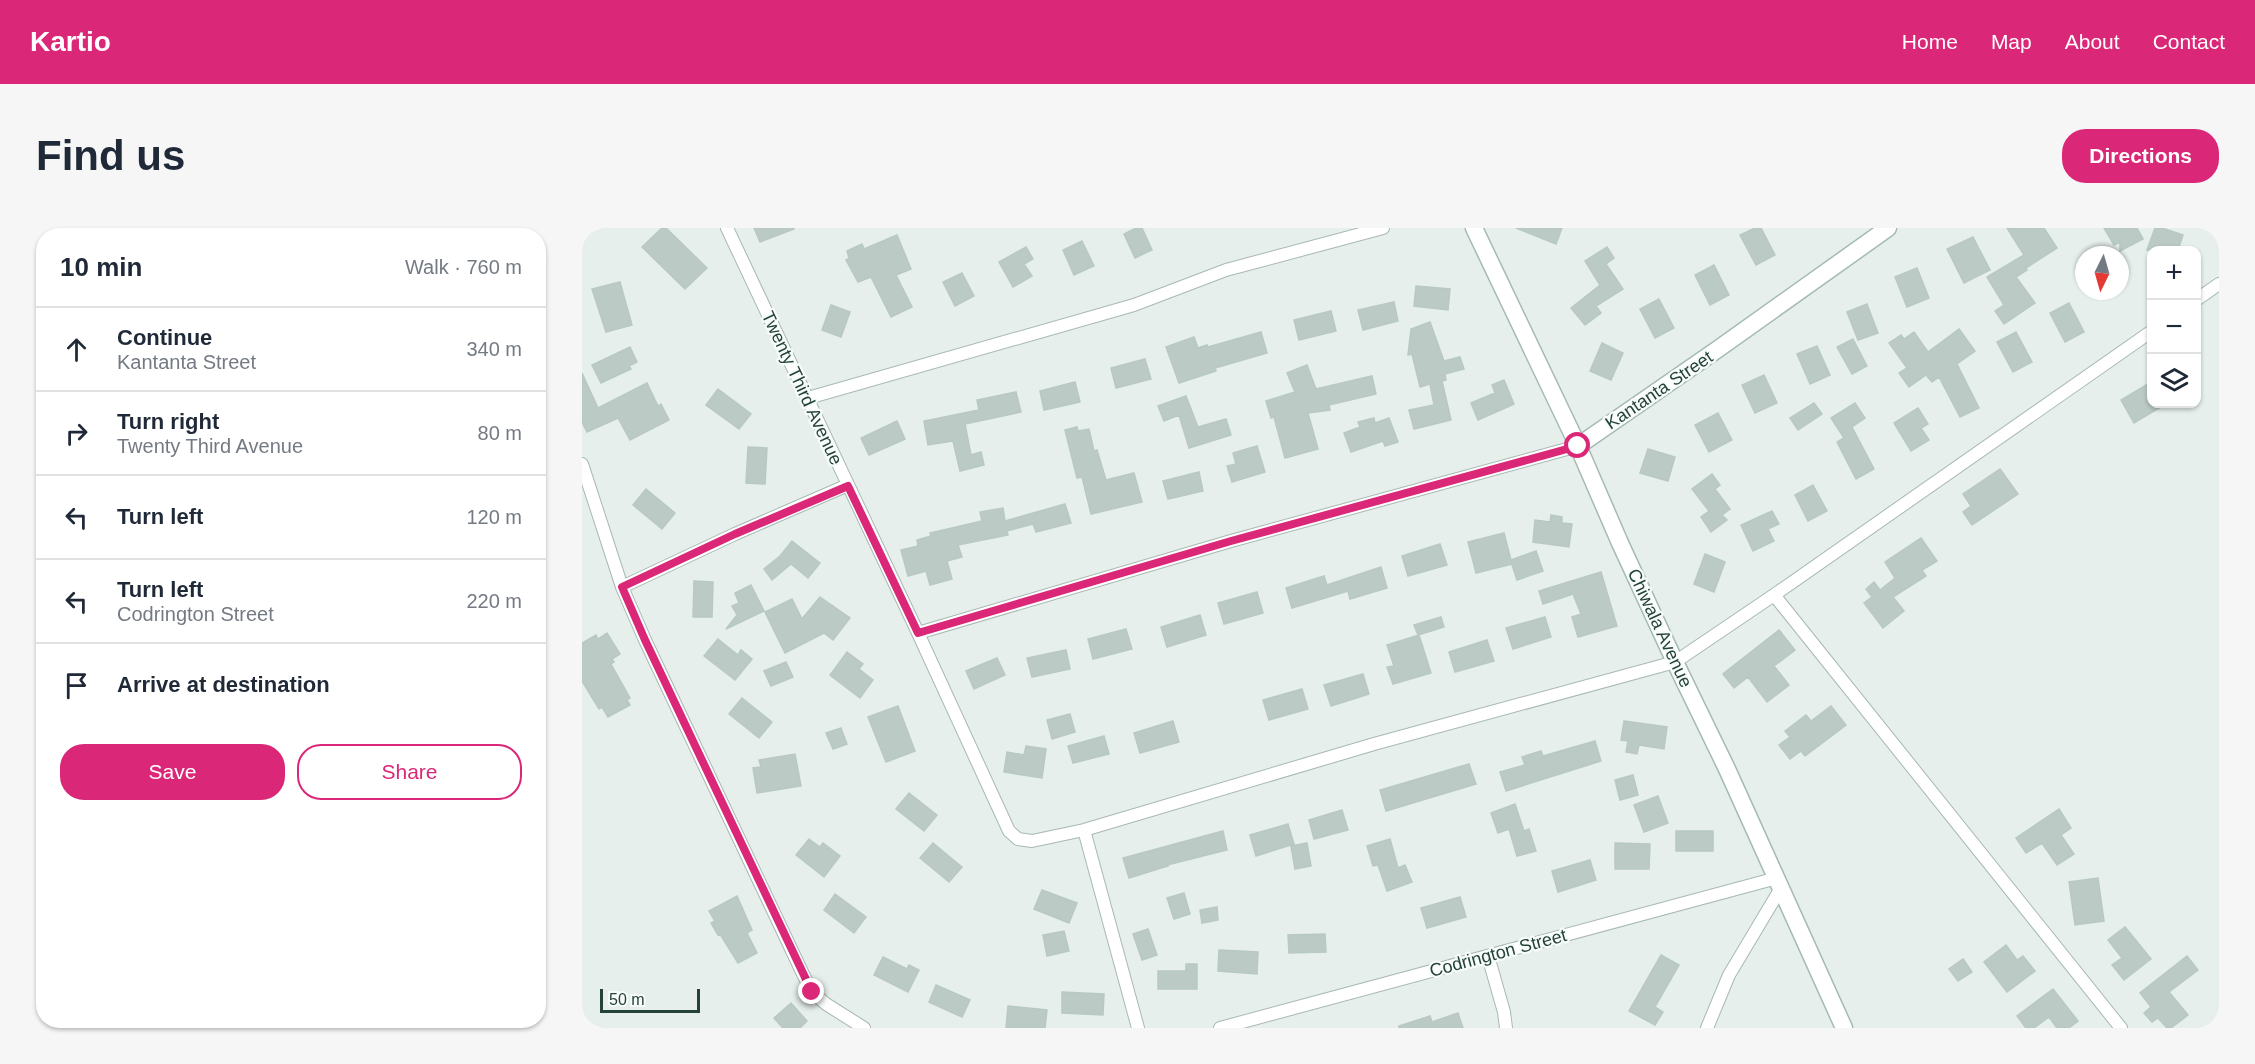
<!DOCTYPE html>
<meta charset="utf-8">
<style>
:root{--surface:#fff;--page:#f6f6f7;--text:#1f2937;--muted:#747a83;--line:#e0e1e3;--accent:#db2777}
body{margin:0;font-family:Arial,sans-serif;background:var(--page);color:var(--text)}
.controls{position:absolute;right:18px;top:18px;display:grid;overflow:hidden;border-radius:12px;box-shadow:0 2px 4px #0004}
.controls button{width:54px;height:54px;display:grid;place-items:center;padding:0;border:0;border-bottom:2px solid var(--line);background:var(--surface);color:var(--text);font:30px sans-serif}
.compass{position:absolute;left:1493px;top:18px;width:54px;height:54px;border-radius:50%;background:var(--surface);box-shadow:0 2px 4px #0004;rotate:185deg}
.scale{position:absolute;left:18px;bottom:15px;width:100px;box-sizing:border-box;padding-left:6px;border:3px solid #24423a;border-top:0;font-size:16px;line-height:21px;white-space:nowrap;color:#24423a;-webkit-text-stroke:4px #f7fbf9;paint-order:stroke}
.stop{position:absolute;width:18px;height:18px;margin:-14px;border:4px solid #db2777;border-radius:50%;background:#fff}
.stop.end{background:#db2777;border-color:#fff;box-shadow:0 2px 6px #0008}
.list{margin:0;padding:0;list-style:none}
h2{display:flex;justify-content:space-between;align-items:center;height:78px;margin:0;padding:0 24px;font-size:26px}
h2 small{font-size:20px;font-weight:400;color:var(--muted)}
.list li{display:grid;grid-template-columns:39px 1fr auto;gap:18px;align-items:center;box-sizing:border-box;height:84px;padding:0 24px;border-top:2px solid var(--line)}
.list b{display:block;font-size:22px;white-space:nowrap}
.list p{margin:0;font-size:20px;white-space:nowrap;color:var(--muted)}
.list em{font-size:20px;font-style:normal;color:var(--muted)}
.actions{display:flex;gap:12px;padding:18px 24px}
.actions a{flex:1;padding:14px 0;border:2px solid var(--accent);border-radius:24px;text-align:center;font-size:21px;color:var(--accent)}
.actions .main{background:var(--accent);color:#fff}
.icon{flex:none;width:33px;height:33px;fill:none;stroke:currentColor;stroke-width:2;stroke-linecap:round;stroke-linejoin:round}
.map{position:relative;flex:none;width:1637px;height:800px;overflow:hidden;border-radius:24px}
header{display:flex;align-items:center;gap:36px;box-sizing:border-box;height:84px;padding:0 30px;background:var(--accent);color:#fff}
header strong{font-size:28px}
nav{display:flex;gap:33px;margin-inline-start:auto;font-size:21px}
.intro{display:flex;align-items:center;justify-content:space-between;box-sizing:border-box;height:144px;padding:0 36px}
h1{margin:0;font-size:42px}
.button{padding:15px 27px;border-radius:24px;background:var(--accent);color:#fff;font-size:21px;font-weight:700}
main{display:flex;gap:36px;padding:0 36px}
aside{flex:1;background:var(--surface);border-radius:24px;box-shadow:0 2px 4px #0004}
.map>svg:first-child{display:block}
</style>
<header>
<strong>Kartio</strong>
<nav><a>Home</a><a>Map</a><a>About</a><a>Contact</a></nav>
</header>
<div class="intro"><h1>Find us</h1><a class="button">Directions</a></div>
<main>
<aside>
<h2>10 min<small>Walk · 760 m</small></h2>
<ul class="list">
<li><svg class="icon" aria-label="ahead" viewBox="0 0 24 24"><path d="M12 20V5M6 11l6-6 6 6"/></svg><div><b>Continue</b><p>Kantanta Street</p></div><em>340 m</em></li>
<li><svg class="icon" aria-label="right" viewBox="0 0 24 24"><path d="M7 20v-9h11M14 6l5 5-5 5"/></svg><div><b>Turn right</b><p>Twenty Third Avenue</p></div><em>80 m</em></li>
<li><svg class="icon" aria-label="left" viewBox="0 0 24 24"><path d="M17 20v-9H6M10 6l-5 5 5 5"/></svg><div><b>Turn left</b></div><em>120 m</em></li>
<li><svg class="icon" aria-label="left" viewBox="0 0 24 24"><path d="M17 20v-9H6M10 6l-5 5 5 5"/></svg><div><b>Turn left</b><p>Codrington Street</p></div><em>220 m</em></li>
<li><svg class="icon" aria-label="arrive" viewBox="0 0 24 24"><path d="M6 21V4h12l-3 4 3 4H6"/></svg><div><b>Arrive at destination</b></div></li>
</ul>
<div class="actions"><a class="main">Save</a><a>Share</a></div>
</aside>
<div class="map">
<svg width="1637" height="800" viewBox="0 0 1637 800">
<rect width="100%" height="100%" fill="#e6efeb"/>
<!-- building -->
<path fill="#bbcac4" stroke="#b8c9c2" stroke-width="1.5" d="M80 0H84L125 40 103 61 60 19Z
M172 0H212V1L178 14Z
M554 0H560L570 22 553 30 542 6Z
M934 0H980L974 16Z
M1173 0H1179L1193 27 1174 37 1158 7Z
M1425 0H1462L1475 20 1444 40 1445 42 1434 49 1453 75 1422 96 1413 83 1422 77 1405 49 1442 27Z
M1522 0H1555L1561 11 1538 23V14L1532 17Z
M1573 0H1580L1601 7 1596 22H1565Z
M315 7 329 41 314 47 330 79 309 89 289 49 276 54 264 32 267 30 265 23 280 16 282 21Z
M1391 9 1408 42 1382 55 1365 21Z
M500 13 512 38 492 47 481 22Z
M444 19 451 31 442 36 450 48 431 59 417 34Z
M1025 19 1032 30 1024 36 1041 61 1014 78 1019 85 1003 97 989 80 1018 57 1003 33Z
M1132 37 1147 67 1128 77 1113 47Z
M1335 40 1347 70 1325 79 1313 49Z
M380 45 392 68 373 78 361 54Z
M38 54 50 97 24 104 10 61Z
M834 58 868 61 866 82 832 78Z
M1077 71 1092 100 1073 110 1058 81Z
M812 74 816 93 781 102 776 82Z
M1487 75 1502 104 1483 114 1468 85Z
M1285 76 1296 105 1276 112 1265 84Z
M249 77 268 84 259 109 240 102Z
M749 83 754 103 717 112 712 92Z
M848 94 862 133 878 129 882 141 863 146 864 152 860 153 869 192 832 201 827 182 852 177 848 156 838 159 830 126 826 127 829 101Z
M1377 101 1393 123 1375 136 1397 180 1378 189 1357 149 1350 154 1344 147 1327 159 1317 145 1325 140 1307 115 1319 107 1322 111 1332 104 1346 124Z
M679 104 685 125 633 140 634 143 597 155 584 119 612 109 616 120 625 117 626 119Z
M1434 104 1450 134 1431 144 1415 114Z
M1271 111 1285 138 1270 146 1255 119Z
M1020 115 1041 125 1029 152 1008 143Z
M1235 118 1248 147 1228 156 1215 126Z
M48 119 55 134 47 138 49 141 19 155 10 137Z
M563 131 569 151 534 160 529 140Z
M725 137 734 161 790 148 794 166 747 177 748 182 726 185 736 221 703 230 692 189 689 190 684 173 713 164 705 145Z
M0 145 16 180 65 155 76 178 79 176 87 192 48 212 36 190 5 204 0 194Z
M1182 147 1195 175 1173 185 1160 157Z
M922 152 932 176 896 192 889 175 913 165 910 157Z
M493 154 498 174 462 182 458 163Z
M1569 154V176H1584L1552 195 1539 172Z
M136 161 169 186 157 201 124 177Z
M434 164 439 184 383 196 389 227 399 224 402 237 378 243 371 213 346 217 342 193 397 182 395 172Z
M604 168 616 199 644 191 649 207 607 220 597 187 582 193 576 178Z
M1232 175 1240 186 1216 202 1208 190Z
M1273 175 1283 190 1270 199 1292 241 1274 251 1255 214 1262 210 1249 190Z
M1336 180 1346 196 1339 200 1347 212 1329 223 1312 195Z
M1136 185 1150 212 1127 224 1113 197Z
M792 190 793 195 807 190 816 214 803 218 801 213 769 224 762 205 778 199 776 194Z
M315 193 323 211 287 227 279 210Z
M495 199 496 203 507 201 512 223 515 222 524 252 552 245 560 274 509 286 500 249 495 250 483 202Z
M675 218 683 244 650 254 645 238 654 236 651 225Z
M166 219 185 220 183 256 164 255Z
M1066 221 1093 229 1086 253 1058 245Z
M1418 241 1436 266 1390 297 1381 284 1389 278 1381 266Z
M617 244 621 263 586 271 581 253Z
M1130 246 1138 257 1133 261 1148 281 1140 287 1145 292 1129 304 1119 289 1127 283 1110 261Z
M1231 257 1245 283 1226 293 1213 267Z
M64 261 93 285 80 301 51 277Z
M483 276 489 295 454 304 451 296 425 303 426 307 376 317 380 329 365 333 370 351 348 357 344 343 326 348 319 322 336 318 335 312 349 308 348 305 400 293 398 284 421 280 423 293Z
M1190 283 1197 296 1186 301 1192 313 1171 323 1159 297Z
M969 287 980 289V295L990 296 987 319 951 314 953 292 968 294Z
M922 305 929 332 954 323 961 343 935 352 929 334 930 336 894 345 886 314Z
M1339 310 1355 333 1340 342 1344 348 1311 369 1322 383 1301 400 1282 375 1290 369 1284 361 1292 354 1298 362 1313 350 1303 334Z
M210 313 238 335 226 350 209 336 190 352 182 341 198 328Z
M858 316 865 337 826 348 820 328Z
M1123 326 1143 334 1132 364 1112 356Z
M799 339 805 360 768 371 766 363 710 380 704 360 742 348 745 357Z
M1019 344 1035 398 996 409 990 389 999 386 991 366 961 376 957 363Z
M112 353 131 354 130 389H111Z
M169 357 182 383 144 401 155 387 150 378 157 375 153 365Z
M675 364 681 385 642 396 636 375Z
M238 369 268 390 251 412 242 405 203 425 183 384 210 371 220 391Z
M618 387 624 407 585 419 579 399Z
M859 389 862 399 836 407 832 397Z
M963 389 969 409 931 421 924 400Z
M544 401 550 421 511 431 506 411Z
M1197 402 1213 422 1192 438 1207 457 1185 474 1166 449 1152 460 1141 446Z
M25 405 38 426 30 431 32 434 29 436 48 470 45 472 48 477 26 489 20 479 17 481 0 453V415L14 407 16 411Z
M837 407 849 445 811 456 805 439 812 438 805 417Z
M136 411 156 427 159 422 170 431 153 452 122 428Z
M905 412 912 433 873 444 867 424Z
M484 422 488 441 450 449 445 430Z
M265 424 281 436 277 441 291 452 278 470 248 447Z
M415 430 423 447 392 461 384 443Z
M204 434 211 449 189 458 182 443Z
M781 446 787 466 749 478 742 457Z
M720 461 726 481 687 492 681 472Z
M160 470 190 494 177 510 147 486Z
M316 478 333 523 304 534 286 489Z
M1249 478 1264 497 1223 528 1219 523 1208 531 1197 517 1208 509 1203 503 1224 487 1229 493Z
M488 486 493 504 470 511 465 492Z
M591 493 597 514 558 525 552 505Z
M1042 493 1085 499 1082 521 1057 517 1055 526 1044 524 1046 513 1039 512Z
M259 500 265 516 251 521 244 505Z
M522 508 527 526 491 535 486 518Z
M1013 513 1019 533 924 563 918 544 943 537 940 529 959 523 961 528Z
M444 518 464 521 460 550 422 544 425 524 442 527Z
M213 526 219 558 175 565 171 540 179 539 177 532Z
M887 536 894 556 804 583 798 562Z
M1051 547 1056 567 1038 572 1033 552Z
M327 565 355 587 342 603 314 581Z
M1076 568 1086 595 1062 604 1052 577Z
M933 576 942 603 947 601 954 623 935 628 927 601 916 605 909 585Z
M1477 581 1489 600 1479 607 1492 626 1475 637 1460 615 1444 625 1434 610Z
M760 582 766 602 732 611 727 592Z
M706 596 712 616 674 628 668 607Z
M641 603 645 622 585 637 586 638 547 650 541 630Z
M1094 603H1131V623H1094Z
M227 611 238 619 241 615 258 628 242 649 214 627Z
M808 611 816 640 823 637 830 654 805 663 796 637 791 638 785 618Z
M351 615 380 639 367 654 338 630Z
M725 615 729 638 713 641 709 618Z
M1033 615 1068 616 1067 641H1033Z
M1008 632 1014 652 976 664 970 643Z
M1516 650 1522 693 1493 697 1487 654Z
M460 662 495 675 487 695 452 681Z
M602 665 608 686 592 691 585 670Z
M253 666 284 689 272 705 242 682Z
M155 668 170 702 165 705 175 725 156 735 138 706 136 707 129 695 133 693 127 683Z
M878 669 884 689 845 700 839 680Z
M635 679 636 692 620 695 618 682Z
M1543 699 1569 731 1542 752 1530 737 1540 730 1526 712Z
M566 701 575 727 560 732 551 706Z
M482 703 487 723 465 728 461 707Z
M743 706 744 724 707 725 706 707Z
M1424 717 1435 732 1441 728 1453 743 1425 764 1402 734Z
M637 722 676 724 675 746 636 743Z
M1079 727 1097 737 1073 779 1081 784 1073 797 1047 783Z
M1605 728 1616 742 1587 764 1606 787 1589 800H1585L1576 790 1570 794 1562 785 1569 779 1558 765Z
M301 729 325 741 327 737 337 742 326 764 292 747Z
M1381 731 1390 744 1376 753 1367 741Z
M604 736H615V761H576V743H604Z
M354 757 388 772 380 789 347 774Z
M1471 761 1496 793 1487 800H1475L1467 789 1452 800H1444L1435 788Z
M480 764 522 766 521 787 480 785Z
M209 775 225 793 218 800H201L192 790Z
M426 778 465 782 463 800H424Z
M876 785 881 800H817V798L848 788 850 794Z"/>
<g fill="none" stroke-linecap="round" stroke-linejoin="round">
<defs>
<path id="street" d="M145 0 336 405 427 603 436 611 450 613 502 602 792 516 1093 434 1192 367 1570 103
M1614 72 1637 56
M226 170 552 77 644 42 801 0
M0 236 40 359 63 412 221 746 230 764 244 776 282 800
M40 359 153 306 266 257
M1192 367 1539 800
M336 405 649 313 996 218
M502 602 556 800
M906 728 922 784 924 800
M638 800 1195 650
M1125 800 1147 747 1199 660"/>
<path id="secondary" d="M892 0 996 218 1038 315 1093 434 1145 541 1262 800
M996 218 1136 121 1306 0"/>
</defs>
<!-- street casing -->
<use href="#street" stroke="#a8b8b2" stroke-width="14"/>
<!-- secondary casing -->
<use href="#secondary" stroke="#a4bbb3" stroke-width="19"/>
<!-- street -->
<use href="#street" stroke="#fff" stroke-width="12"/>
<!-- secondary -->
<use href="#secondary" stroke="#fff" stroke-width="16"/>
</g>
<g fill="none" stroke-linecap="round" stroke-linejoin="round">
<!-- route -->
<path stroke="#db2777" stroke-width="8" d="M230 764 63 412 40 359 153 306 266 258 336 405 649 313 996 218"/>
</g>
<g text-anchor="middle" stroke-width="4.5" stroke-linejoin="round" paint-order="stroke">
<!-- street labels -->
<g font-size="18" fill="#24423a" stroke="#f7fbf9">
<text transform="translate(220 160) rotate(65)" y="6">Twenty Third Avenue</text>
<text transform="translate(1077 162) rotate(-34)" y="6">Kantanta Street</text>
<text transform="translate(1078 400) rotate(65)" y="6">Chiwala Avenue</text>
<text transform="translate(916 725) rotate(-15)" y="6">Codrington Street</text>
</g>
</g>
</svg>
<div class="controls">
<button>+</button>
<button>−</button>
<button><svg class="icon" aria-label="layers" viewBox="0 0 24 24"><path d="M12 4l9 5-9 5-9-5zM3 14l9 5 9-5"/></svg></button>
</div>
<svg class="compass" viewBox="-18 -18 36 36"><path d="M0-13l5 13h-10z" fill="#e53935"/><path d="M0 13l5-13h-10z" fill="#747a83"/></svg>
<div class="scale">50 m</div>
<div class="stop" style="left:996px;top:218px"></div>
<div class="stop end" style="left:230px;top:764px"></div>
</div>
</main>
